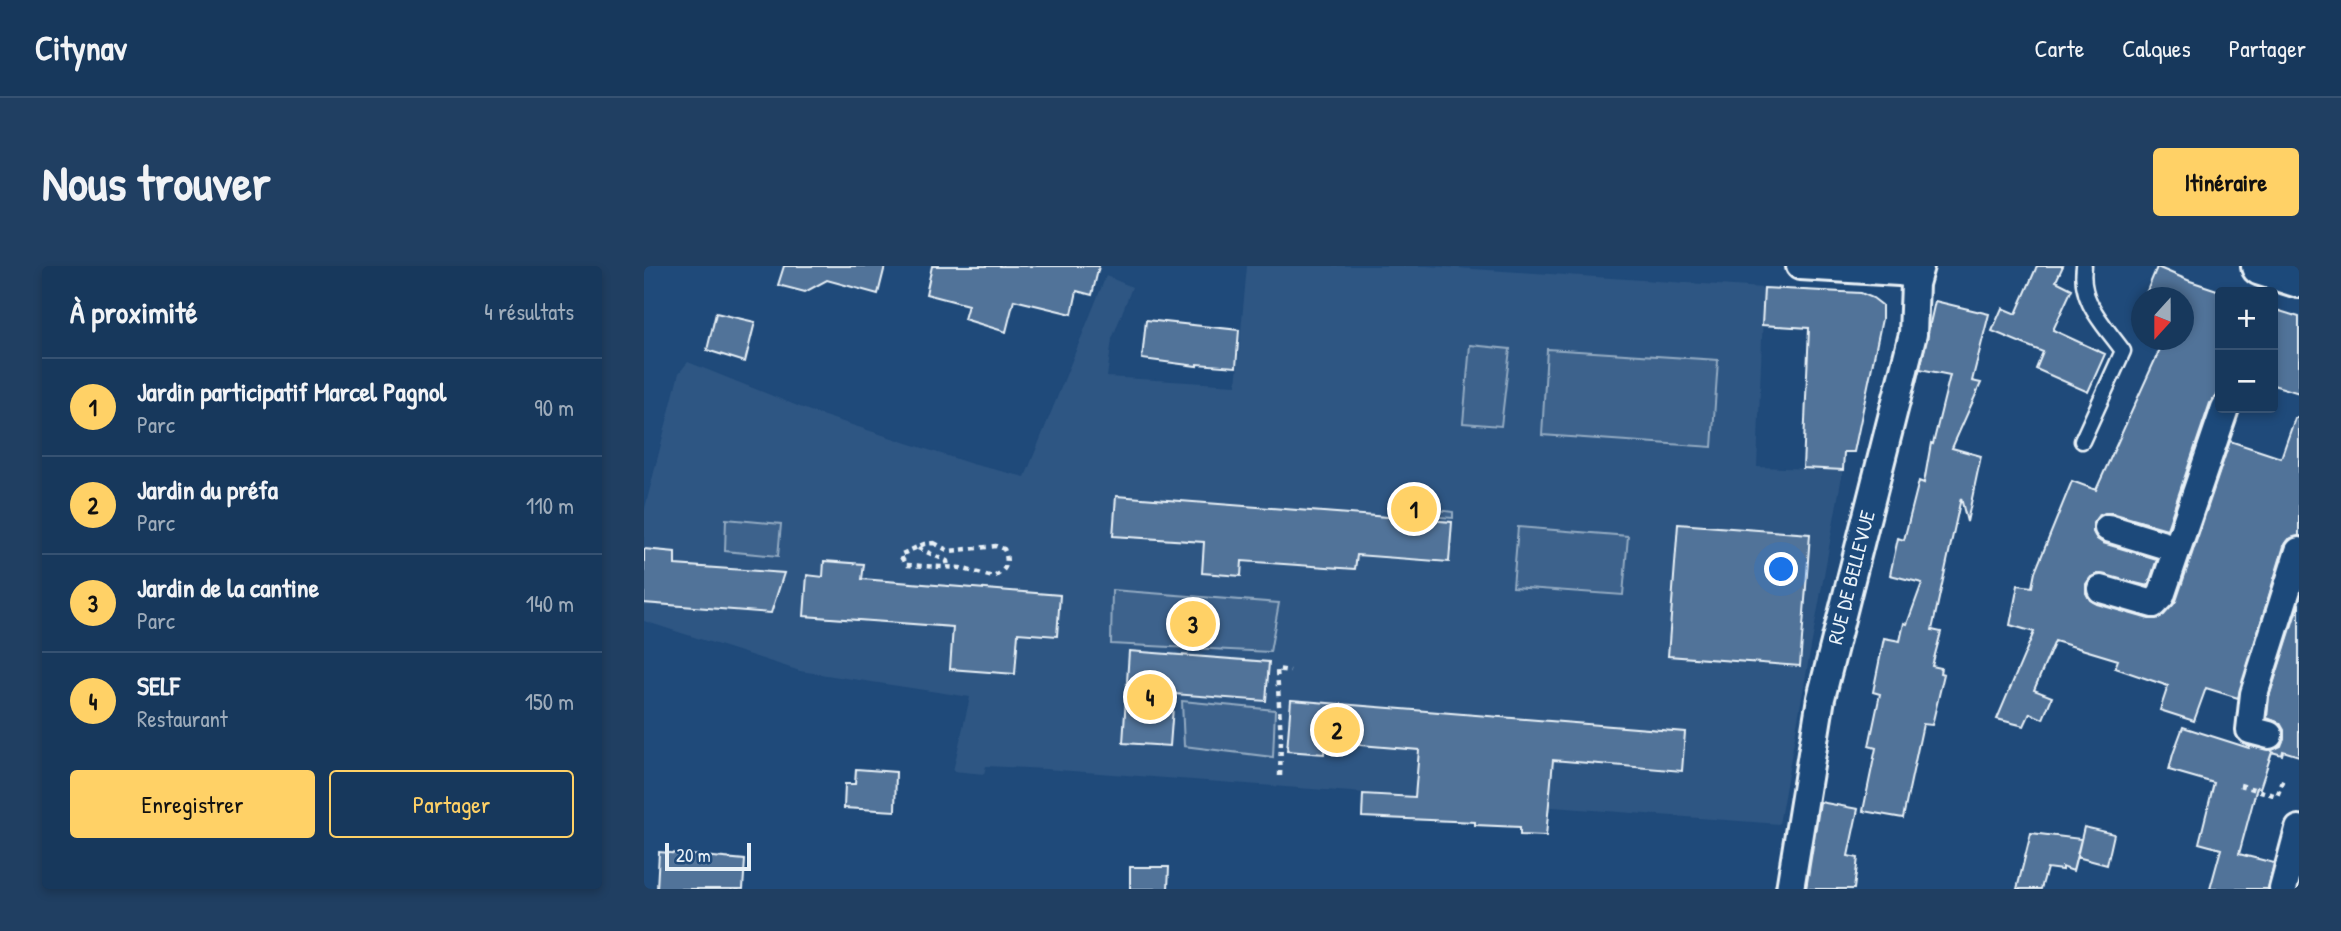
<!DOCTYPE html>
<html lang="fr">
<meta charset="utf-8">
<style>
:root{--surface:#17385c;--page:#203f62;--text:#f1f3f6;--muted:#9eacbb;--line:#365272;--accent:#ffd166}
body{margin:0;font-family:"Patrick Hand",sans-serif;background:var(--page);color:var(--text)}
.controls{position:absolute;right:21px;top:21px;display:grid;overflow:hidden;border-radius:7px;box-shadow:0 4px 10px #0003}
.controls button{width:63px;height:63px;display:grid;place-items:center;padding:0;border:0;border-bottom:2px solid var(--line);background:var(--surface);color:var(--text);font:35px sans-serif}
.compass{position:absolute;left:1487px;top:21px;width:63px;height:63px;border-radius:50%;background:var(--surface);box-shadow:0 4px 10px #0003;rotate:201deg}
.scale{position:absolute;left:21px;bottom:18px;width:86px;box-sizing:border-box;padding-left:7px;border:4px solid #e8f1f8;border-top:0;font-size:19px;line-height:24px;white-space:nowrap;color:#e8f1f8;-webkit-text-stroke:5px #1f4a7a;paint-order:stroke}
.you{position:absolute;left:1138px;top:304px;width:24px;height:24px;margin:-18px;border:5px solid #fff;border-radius:50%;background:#1a73e8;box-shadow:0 0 0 10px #1a73e833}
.badge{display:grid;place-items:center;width:46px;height:46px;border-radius:50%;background:var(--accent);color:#111;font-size:23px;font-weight:700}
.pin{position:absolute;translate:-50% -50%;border:4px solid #fff;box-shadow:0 2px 7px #0006}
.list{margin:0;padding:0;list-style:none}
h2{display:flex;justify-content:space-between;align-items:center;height:91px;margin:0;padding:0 28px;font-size:30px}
h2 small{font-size:23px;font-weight:400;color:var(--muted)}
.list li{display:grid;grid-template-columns:46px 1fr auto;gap:21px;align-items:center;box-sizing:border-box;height:98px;padding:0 28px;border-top:2px solid var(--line)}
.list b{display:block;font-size:26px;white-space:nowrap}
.list p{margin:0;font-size:23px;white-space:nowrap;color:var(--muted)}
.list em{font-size:23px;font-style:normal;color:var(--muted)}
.actions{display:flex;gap:14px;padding:21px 28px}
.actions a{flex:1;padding:16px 0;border:2px solid var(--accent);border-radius:7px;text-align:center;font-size:24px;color:var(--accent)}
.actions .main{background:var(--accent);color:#111}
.map{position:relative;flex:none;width:1655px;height:623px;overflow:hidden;border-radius:7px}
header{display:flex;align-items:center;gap:42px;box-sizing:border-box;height:98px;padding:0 35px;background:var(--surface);border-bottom:2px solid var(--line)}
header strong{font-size:33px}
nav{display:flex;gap:38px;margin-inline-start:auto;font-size:24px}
.intro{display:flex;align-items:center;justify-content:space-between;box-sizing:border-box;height:168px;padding:0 42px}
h1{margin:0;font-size:49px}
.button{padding:18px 32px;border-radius:7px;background:var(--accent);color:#111;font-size:24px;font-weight:700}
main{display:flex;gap:42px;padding:0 42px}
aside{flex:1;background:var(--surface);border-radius:7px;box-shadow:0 4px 10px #0003}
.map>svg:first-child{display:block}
</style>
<header>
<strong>Citynav</strong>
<nav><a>Carte</a><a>Calques</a><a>Partager</a></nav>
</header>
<div class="intro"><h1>Nous trouver</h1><a class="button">Itinéraire</a></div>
<main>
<aside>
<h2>À proximité<small>4 résultats</small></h2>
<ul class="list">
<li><span class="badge">1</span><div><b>Jardin participatif Marcel Pagnol</b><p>Parc</p></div><em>90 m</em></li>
<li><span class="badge">2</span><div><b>Jardin du préfa</b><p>Parc</p></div><em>110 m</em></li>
<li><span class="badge">3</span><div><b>Jardin de la cantine</b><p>Parc</p></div><em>140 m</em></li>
<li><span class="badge">4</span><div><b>SELF</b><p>Restaurant</p></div><em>150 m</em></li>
</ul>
<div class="actions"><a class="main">Enregistrer</a><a>Partager</a></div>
</aside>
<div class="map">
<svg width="1655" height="623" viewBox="0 0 1655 623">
<rect width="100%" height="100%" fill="#1f4a7a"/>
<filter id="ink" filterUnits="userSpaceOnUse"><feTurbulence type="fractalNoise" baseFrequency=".0143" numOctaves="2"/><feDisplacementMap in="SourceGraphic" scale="14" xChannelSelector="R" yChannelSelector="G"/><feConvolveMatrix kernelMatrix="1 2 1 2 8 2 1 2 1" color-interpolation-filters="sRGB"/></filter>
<g filter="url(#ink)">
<!-- built -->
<path fill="#2e5683" d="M603 0H783L1120 22 1113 201 1199 204 1135 558 401 503 342 500 340 508 309 505 326 431 156 405 0 355V246L35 107 44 96 171 147 328 198 381 211 462 10 488 21 468 73 463 111 592 119Z"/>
<!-- green -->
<path fill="#3c628c" stroke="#92aac2" stroke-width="2" d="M826 79 866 83 857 160 819 157Z
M903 83 1074 94 1068 181 898 169Z
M759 239 809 246V252L755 248Z
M82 253 137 258 134 290 81 285Z
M874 261 984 270 979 329 869 321Z
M468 324 635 337 626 386 467 378Z
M538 435 631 444 629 491 540 480Z"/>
<!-- building -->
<path fill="#517399" stroke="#e8f1f8" stroke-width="2" d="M140 0H241L234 28 183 14 161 26 134 19Z
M288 0H455L448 29 433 25 428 48 370 34 362 66 320 53 324 39 282 28Z
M1393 0H1419L1412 15 1428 23 1409 64 1461 88 1444 126 1392 103 1399 86 1348 65 1358 42 1372 48Z
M1513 1 1546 15 1576 25V121L1574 128 1566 137 1523 263 1468 247H1461L1454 250 1449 257V266L1453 273 1459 277 1513 293 1504 320 1454 308 1447 311 1442 318V327L1446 334 1453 338 1505 353H1512L1520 349 1532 335 1586 175 1637 192 1651 152H1655V270L1645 273 1640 280 1594 432 1562 422 1550 455 1516 444 1524 420 1471 402 1474 394 1411 375 1390 424 1408 431 1399 453 1386 447 1380 460 1353 453 1390 366 1366 359 1374 319 1388 321 1391 306 1428 215 1452 224 1520 74H1539V32H1500Z
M1120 22 1217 27 1229 32 1238 39V53L1210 186H1200L1199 204 1159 202 1165 62 1118 59Z
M1291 35 1345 48 1328 115 1337 117 1308 182 1337 190 1323 256 1317 232 1288 364 1297 366 1288 400 1297 402 1296 407 1300 408 1288 459 1279 458 1259 552 1219 545 1232 482 1225 480 1236 428 1229 426 1240 372 1256 375 1260 357 1263 358 1278 317 1246 309 1254 272 1260 274 1275 215 1280 217 1287 177 1289 178 1306 109 1276 103Z
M1629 43 1655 51V127L1629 119Z
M72 47 111 56 101 96 63 84Z
M502 54 595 64 592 101 553 98V100L498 93Z
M472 230 808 256 805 296 713 289 711 303 598 295 597 310 558 307 560 276 469 270Z
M1034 258 1166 268 1156 400 1024 390Z
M0 283 31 286V299L140 307 127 347 0 337Z
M180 295 220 298 218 313 416 329 413 370 374 367 371 408 306 403 309 361 160 350 163 309 179 311Z
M1655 337V490L1639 485 1638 489 1628 486 1616 522 1613 521 1595 588 1630 597 1624 623H1566L1577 583 1555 577 1570 517 1525 504 1529 488 1539 461 1605 482 1606 480 1628 484 1637 480 1640 472V464L1636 457 1623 452 1625 431Z
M485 385 625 396 622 435 530 428 526 480 479 477Z
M647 434 1041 466 1038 505 909 494 902 570 876 569V561L831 559V556L718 551 719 528 771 531 775 484 681 476 680 488 643 485Z
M212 503 252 506 251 545 200 542 201 518H211Z
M1176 536 1214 543 1204 590 1214 592 1210 623H1162Z
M1440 561 1470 568 1463 599 1433 591Z
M1387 567 1437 573 1429 605 1418 601V604L1403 602 1397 623H1373Z
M15 586 101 594 99 623H13Z
M486 601H525L524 623H486Z"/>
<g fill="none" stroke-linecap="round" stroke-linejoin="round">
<defs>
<path id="service" d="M1438 175 1479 85C1459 57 1435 36 1440 0"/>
<g id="minor">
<path d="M1156 0 1255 6 1273 9"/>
<path d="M1464 262 1533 283"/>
<path d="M1457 323 1509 338 1517 330 1581 142"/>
<path d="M1625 469 1606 464 1610 428 1655 285"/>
<path id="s1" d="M1146 623 1177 432 1269 68 1271 18 1276 0"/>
<path d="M1639 623 1655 563"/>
</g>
<path id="secondary" d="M1617 0 1655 12"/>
</defs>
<!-- service casing -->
<use href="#service" stroke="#e8f1f8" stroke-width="19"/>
<!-- minor casing -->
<use href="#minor" stroke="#e8f1f8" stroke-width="32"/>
<!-- secondary casing -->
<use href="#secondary" stroke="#e8f1f8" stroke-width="44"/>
<!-- path -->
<path stroke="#e8f1f8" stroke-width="4.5" stroke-dasharray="5 5" stroke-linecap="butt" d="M290 277 305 285 352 280 360 283C366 297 362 305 349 311L316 302 262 299 256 289 280 278Z
M274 282 303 295 304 301
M636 510 637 474 633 403 646 405
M1596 519 1633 530 1640 513"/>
<!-- service -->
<use href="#service" stroke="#1f4a7a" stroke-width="14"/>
<!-- minor -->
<use href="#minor" stroke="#1f4a7a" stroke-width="26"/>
<!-- secondary -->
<use href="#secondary" stroke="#1f4a7a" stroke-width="38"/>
</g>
</g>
<g text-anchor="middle" stroke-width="5" stroke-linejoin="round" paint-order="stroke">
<!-- street labels -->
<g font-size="21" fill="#e8f1f8" stroke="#1f4a7a">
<text dy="7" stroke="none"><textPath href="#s1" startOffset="318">RUE DE BELLEVUE</textPath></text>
</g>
</g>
</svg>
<div class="controls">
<button>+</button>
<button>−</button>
</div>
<svg class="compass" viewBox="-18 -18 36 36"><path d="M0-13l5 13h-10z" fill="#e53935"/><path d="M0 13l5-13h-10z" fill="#9eacbb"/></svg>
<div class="scale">20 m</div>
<div class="you"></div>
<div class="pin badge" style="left:770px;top:243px">1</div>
<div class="pin badge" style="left:693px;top:464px">2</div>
<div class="pin badge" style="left:549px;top:358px">3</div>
<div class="pin badge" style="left:506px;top:431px">4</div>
</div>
</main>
